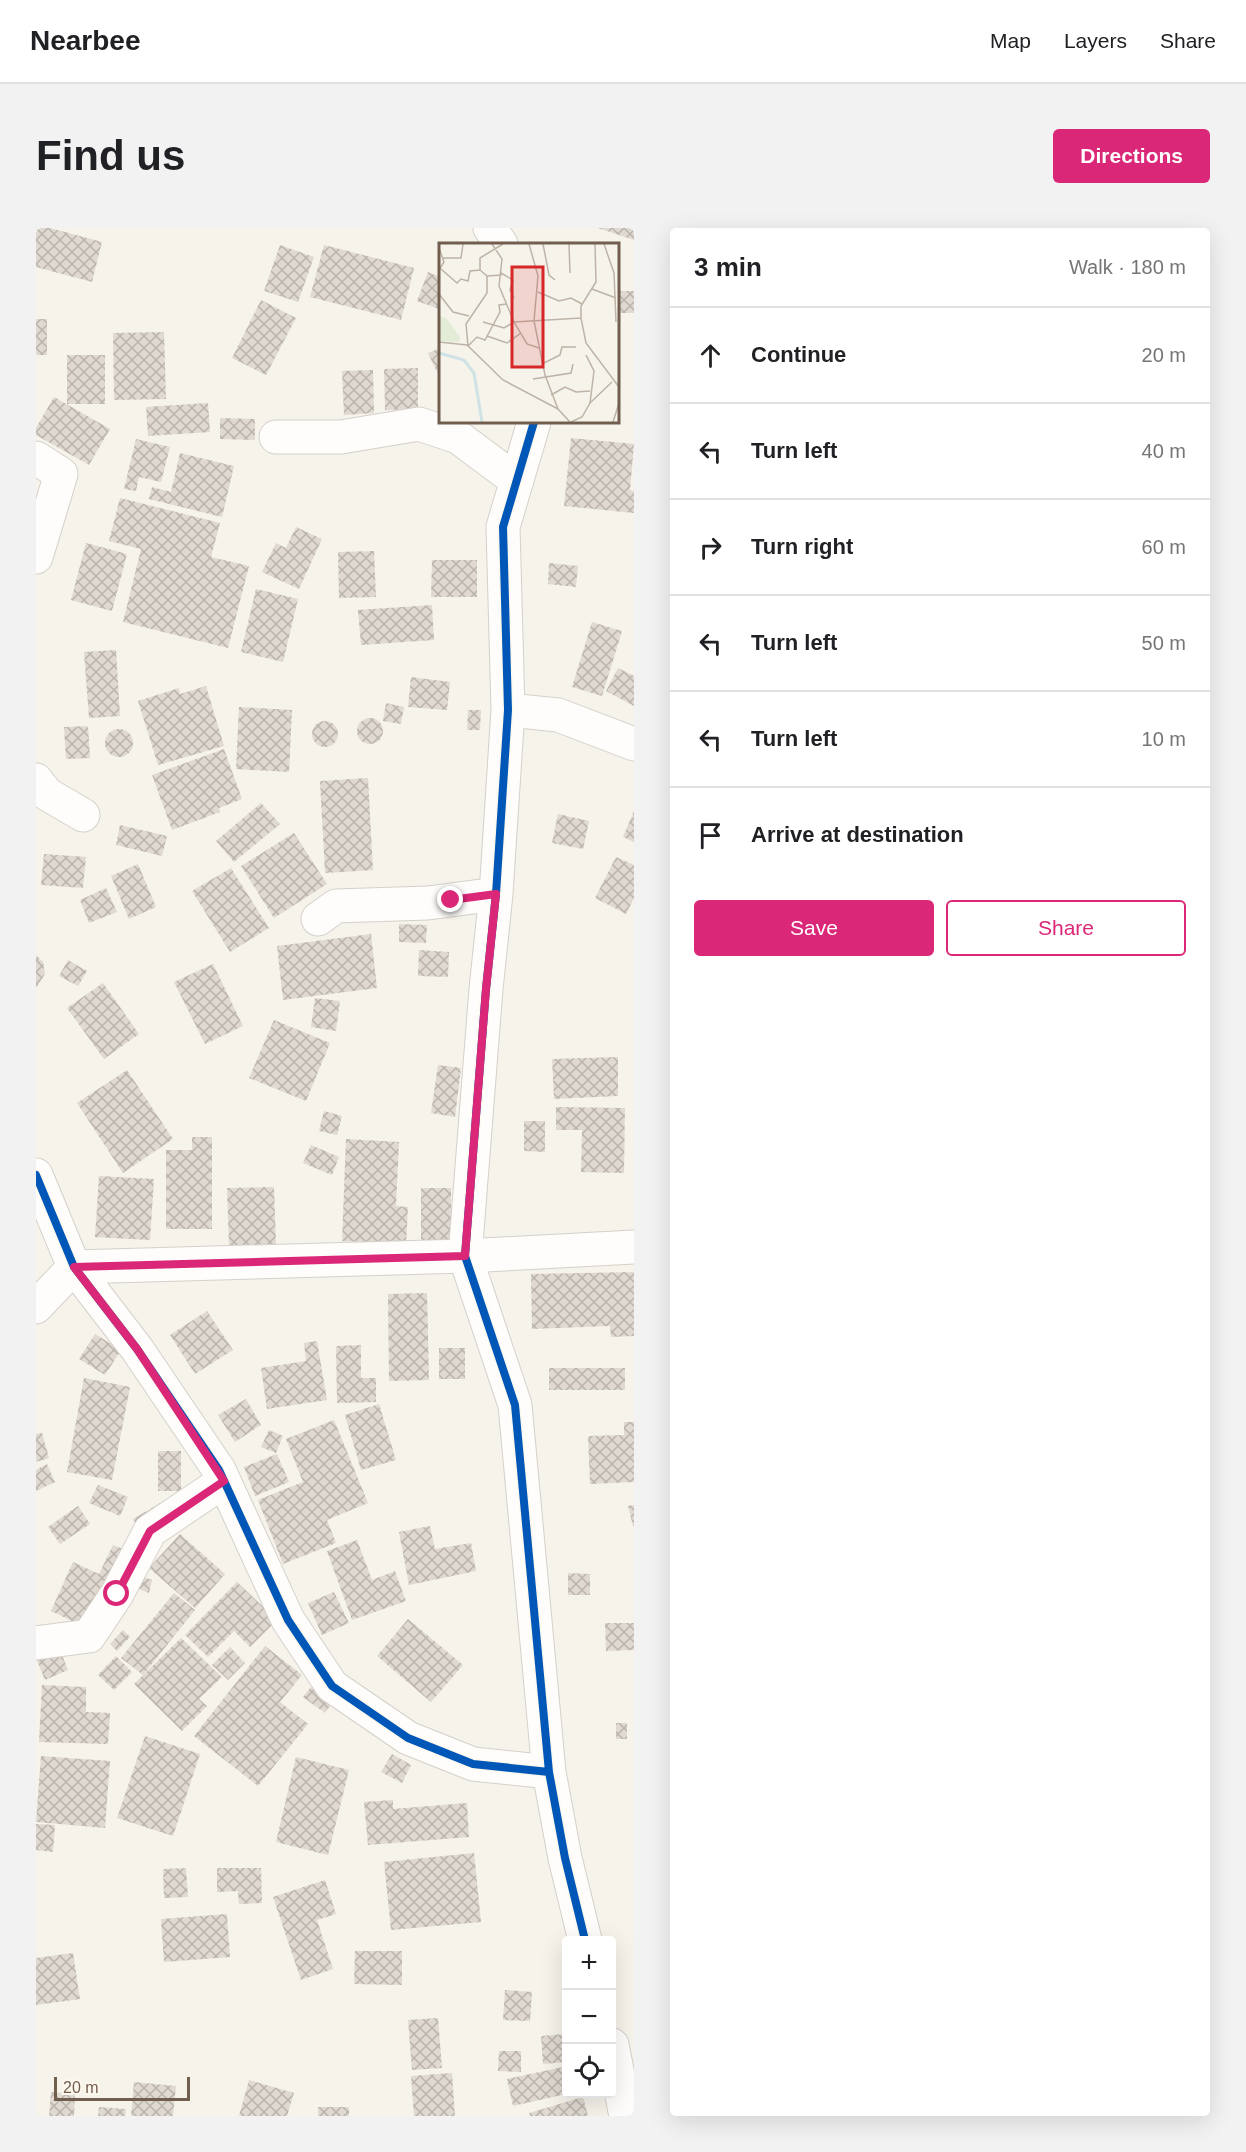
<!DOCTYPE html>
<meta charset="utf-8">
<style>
:root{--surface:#fff;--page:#f2f2f2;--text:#202124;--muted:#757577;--line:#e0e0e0;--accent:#db2777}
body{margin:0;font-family:Arial,sans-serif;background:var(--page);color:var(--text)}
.controls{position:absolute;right:18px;bottom:18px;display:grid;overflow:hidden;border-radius:6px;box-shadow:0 6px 24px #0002}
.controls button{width:54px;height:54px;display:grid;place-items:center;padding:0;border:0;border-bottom:2px solid var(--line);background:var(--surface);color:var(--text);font:30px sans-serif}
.scale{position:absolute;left:18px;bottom:15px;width:136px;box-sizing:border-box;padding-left:6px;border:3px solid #725e4e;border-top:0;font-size:16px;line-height:21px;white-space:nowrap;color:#725e4e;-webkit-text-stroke:4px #fdf8ed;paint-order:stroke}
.stop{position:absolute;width:18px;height:18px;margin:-14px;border:4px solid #db2777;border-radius:50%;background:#fff}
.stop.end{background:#db2777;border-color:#fff;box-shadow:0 2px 6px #0008}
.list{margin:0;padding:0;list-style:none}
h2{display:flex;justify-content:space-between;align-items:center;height:78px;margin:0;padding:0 24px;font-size:26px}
h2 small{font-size:20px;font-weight:400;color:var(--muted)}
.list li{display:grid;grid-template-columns:39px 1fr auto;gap:18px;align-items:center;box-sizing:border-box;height:96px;padding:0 24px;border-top:2px solid var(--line)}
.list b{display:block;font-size:22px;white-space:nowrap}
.list em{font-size:20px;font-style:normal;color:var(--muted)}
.actions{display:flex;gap:12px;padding:18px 24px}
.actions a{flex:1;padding:14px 0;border:2px solid var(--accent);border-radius:6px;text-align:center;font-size:21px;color:var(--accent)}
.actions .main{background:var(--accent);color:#fff}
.icon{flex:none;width:33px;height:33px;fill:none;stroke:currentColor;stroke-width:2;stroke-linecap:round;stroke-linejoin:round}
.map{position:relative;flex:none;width:598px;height:1888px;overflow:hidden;border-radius:6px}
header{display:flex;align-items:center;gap:36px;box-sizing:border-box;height:84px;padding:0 30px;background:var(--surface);border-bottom:2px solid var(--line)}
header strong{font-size:28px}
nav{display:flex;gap:33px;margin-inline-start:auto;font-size:21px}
.intro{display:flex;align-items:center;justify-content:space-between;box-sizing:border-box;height:144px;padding:0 36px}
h1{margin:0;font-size:42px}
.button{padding:15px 27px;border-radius:6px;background:var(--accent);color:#fff;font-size:21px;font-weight:700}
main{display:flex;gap:36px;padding:0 36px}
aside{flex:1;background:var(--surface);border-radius:6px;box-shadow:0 6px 24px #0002}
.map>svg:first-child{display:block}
</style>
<header>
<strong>Nearbee</strong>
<nav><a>Map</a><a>Layers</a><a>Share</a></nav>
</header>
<div class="intro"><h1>Find us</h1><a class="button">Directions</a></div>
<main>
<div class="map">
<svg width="598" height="1888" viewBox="0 0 598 1888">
<defs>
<pattern id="building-cross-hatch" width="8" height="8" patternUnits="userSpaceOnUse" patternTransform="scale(1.5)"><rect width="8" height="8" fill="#dfd9d1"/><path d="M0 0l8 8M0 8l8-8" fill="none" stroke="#b9b3ac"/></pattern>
</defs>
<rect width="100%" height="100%" fill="#f6f3eb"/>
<!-- building -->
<path fill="url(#building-cross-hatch)" d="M0 0H14L66 14 56 54 0 39Z
M562 0H598V12Z
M244 17 278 29 262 74 228 63Z
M288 17 378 40 365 92 274 69Z
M392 44 404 49 403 81 381 73Z
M582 63H598V85H582Z
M225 72 260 90 230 147 196 130Z
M0 91H11V127H0Z
M128 104 130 171 78 172 77 105Z
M404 120V145L402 146 392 125Z
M31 127H69V176H31Z
M382 140V181L349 182 348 141Z
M337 142 338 185 308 187 306 143Z
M18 169 74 201 53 237 0 207V200Z
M172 175 174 204 112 208 110 179Z
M184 190 219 191V212L184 211Z
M535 210 598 216 594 262 598 263V285L528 278Z
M100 211 134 219 125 254 103 249 100 263 88 261Z
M144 225 198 238 186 289 113 271 116 259 135 264Z
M84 270 184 295 175 329 213 338 192 420 87 394 105 321 73 313Z
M260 299 286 311 263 361 226 344 240 315 250 320Z
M50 315 91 326 76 383 35 372Z
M338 323 340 369 303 370 302 324Z
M396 332H441V369H395Z
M513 335 542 338 540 359 512 356Z
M220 361 262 371 247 434 205 424Z
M396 377 398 412 325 417 322 382Z
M556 394 586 403 566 468 536 459Z
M80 422 84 488 53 490 48 424Z
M582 440 598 448V478L570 463Z
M375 449 414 454 411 482 372 479Z
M170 458 188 518 122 537 102 473 143 460 144 466Z
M350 475 368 479 365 496 347 493Z
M203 479 256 482 253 544 200 541Z
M432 482H445L444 502H431Z
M321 503a13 13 0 1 1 26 0a13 13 0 1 1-26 0Z
M276 506a13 13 0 1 1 26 0a13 13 0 1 1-26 0Z
M52 498 54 530 30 531 28 499Z
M69 515a14 14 0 1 1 28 0a14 14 0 1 1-28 0Z
M188 521 206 571 183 580 184 584 136 602 116 547Z
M332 550 337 642 289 645 284 553Z
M225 575 244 596 198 634 180 613Z
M598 583V614L587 609Z
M522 586 553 593 547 621 516 615Z
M84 597 131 608 126 628 80 617Z
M258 605 291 656 238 690 205 638Z
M8 626 50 629 47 660 5 657Z
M580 629 598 637V670L590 686 559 670Z
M102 636 120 679 93 691 75 648Z
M195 640 233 700 194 724 156 663Z
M70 660 81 684 53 695 44 672Z
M363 696 391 697 390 715 363 714Z
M335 706 341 760 247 772 241 718Z
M383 722 413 724 412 749 382 748Z
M0 727 7 734 9 746 0 760Z
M32 732 51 743 42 758 23 748Z
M177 736 207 798 169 816 138 754Z
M67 755 103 806 68 831 31 780Z
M279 770 304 773 300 803 275 799Z
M238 792 294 815 270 873 213 850Z
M582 829V868L518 871 516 831Z
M402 837 425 840 419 889 395 885Z
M91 842 137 911 87 945 41 875Z
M520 879 589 880 588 945 545 944 546 902H520Z
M288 883 306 888 301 907 283 903Z
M488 893H509V924L488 923Z
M156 909H176V1001H130V922H156Z
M310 911 363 914 360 978 372 979 370 1016 306 1013Z
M275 917 303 929 296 947 267 935Z
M63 948 118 951 114 1012 59 1009Z
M238 959 240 1016 193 1018 191 960Z
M385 960H415V1013H385Z
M598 1044V1108L575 1109 574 1098 496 1101 495 1046Z
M391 1065 393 1152 353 1153 352 1066Z
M171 1083 197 1122 159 1146 134 1107Z
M59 1106 85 1122 69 1147 43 1131Z
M281 1113 291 1172 231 1181 225 1140 270 1133 268 1115Z
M325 1117V1150H340V1174L301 1175 300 1118Z
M403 1120H429V1151H403Z
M513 1140H589V1162H513Z
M48 1150 94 1159 76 1252 31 1244Z
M210 1171 225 1197 199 1214 182 1187Z
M343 1176 360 1232 325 1242 309 1187Z
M298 1192 332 1275 291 1292 300 1315 247 1336 222 1272 267 1254 250 1211Z
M588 1194H598V1254L554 1256 552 1208 588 1207Z
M233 1202 247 1208 240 1225 225 1219Z
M6 1205 13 1230 0 1234V1206Z
M122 1223H145V1263H122Z
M241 1226 253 1254 219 1268 208 1239Z
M11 1236 19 1254 0 1263V1242Z
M62 1257 92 1269 84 1288 53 1275Z
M124 1275 128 1281 101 1298 97 1291Z
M598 1277V1298H597L592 1278Z
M42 1278 54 1296 24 1316 12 1299Z
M394 1298 399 1321 435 1315 440 1343 373 1357 363 1304Z
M144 1306 189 1346 159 1380 113 1340Z
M321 1312 336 1352 359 1343 370 1373 316 1392 291 1323Z
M77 1317 87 1321 51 1400 15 1383 37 1334 63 1346Z
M532 1345 554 1346V1367H532Z
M100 1346 116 1352 113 1365 95 1358Z
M201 1354 241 1392 214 1419 198 1403 172 1429 149 1407Z
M298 1364 313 1395 286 1407 272 1375Z
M138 1365 159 1382 107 1447 85 1430Z
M372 1391 427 1437 395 1474 341 1428Z
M569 1395H598V1422L570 1423Z
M87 1402 94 1409 81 1423 74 1416Z
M145 1410 186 1449 163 1471 171 1478 146 1503 98 1456Z
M22 1417 32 1442 9 1452 0 1430Z
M229 1418 266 1447 244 1474 272 1496 222 1558 158 1508Z
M194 1419 209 1435 192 1452 176 1437Z
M80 1428 96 1444 78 1462 62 1447Z
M6 1457 50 1459V1484L74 1485 72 1516 3 1514Z
M275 1459 297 1474 289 1485 267 1469Z
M580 1495H591V1511H580Z
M109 1508 164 1526 137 1608 81 1590Z
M356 1526 375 1537 366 1555 345 1544Z
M5 1528 74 1533 69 1600 0 1594Z
M260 1529 313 1542 292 1627 240 1614Z
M357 1572V1581L431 1575 433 1609 332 1617 328 1574Z
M0 1596 19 1597 17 1624 0 1622Z
M438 1625 445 1694 355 1702 348 1634Z
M150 1640 152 1669 128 1670 127 1641Z
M181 1640H225L226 1675 203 1676 202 1663 181 1664Z
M289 1652 300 1686 281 1692 297 1741 265 1752 237 1669Z
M191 1686 194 1729 128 1734 125 1691Z
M319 1723H366V1757L318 1756Z
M37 1725 44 1771 0 1777V1730Z
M469 1762 496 1764 494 1793 467 1792Z
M402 1790 406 1840 376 1842 372 1792Z
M530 1806V1834L507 1836 505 1808Z
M463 1823H485V1844L462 1843Z
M527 1839 530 1866 477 1878 471 1851Z
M416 1845 419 1888H378L375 1848Z
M213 1852 258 1865 251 1888H203Z
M98 1854 140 1858 137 1888H95Z
M15 1864 39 1866 38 1888H13Z
M547 1869 552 1888H494L493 1885Z
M63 1879 90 1881 89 1888H62Z
M282 1879H313V1888H282Z"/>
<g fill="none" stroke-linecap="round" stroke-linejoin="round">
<defs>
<path id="street" d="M454 0 465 16
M498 194 467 299 472 482 460 666 450 761 429 1028 479 1177 513 1544 529 1630 549 1712
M240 209H305L383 196 422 209 481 253
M0 230 25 246 0 329
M472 482 522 487 598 516
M0 552 11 566 47 587
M282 691 300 678 392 675 460 666
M0 947 38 1039 101 1121 183 1242 252 1392 296 1458 372 1510 437 1536 513 1544
M0 1079 38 1039 429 1028 598 1019
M0 1415 53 1408 81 1366 114 1303 188 1253
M576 1817 590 1888"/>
</defs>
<!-- street casing -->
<use href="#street" stroke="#d5d0c9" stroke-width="35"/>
<!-- street -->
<use href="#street" stroke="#fefdfc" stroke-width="33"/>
<defs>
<path id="cycleway" d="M498 194 467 299 472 482 460 666 450 761 429 1028 479 1177 513 1544 529 1630 549 1712
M0 947 38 1039 101 1121 183 1242 252 1392 296 1458 372 1510 437 1536 513 1544"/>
</defs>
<!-- cycleway casing -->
<use href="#cycleway" stroke="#fdf8ed" stroke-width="11"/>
<!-- cycleway -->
<use href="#cycleway" stroke="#0057b8" stroke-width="8"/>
</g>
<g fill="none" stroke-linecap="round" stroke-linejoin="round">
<!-- route -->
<path stroke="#db2777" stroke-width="8" d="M81 1366 114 1303 188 1253 101 1121 38 1039 429 1028 450 761 460 666 415 672"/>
</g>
<!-- overview -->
<g transform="translate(403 15)">
<rect width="180" height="180" fill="#f6f3eb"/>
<path d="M0 73 7 75 21 94 20 99 0 98Z" fill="#e2ecd7"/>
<path fill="none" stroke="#cfe2e5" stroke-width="3" d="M0 110 25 117 35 130 43 179"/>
<path fill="none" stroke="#bdb3a7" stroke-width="1.5" d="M53 1 63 16 60 43 75 79 88 101 100 105M90 1 99 33 95 78 106 132 119 166 131 179M104 1 110 32 116 37M130 1 131 30M165 1 175 30 177 79M0 5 5 19 0 27M4 15H22L24 1M2 26 18 40 22 36 29 38 31 28 41 27M62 30 74 37 71 47 75 55M48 33 41 27V15L64 1M153 46 177 55M99 49 120 58 132 55 143 61M0 51 14 69 30 73M142 75V63L157 39 156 1M44 79 65 85 75 79 142 75 147 100 180 144M48 93 68 100 82 90M0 99 28 102 64 137 119 166M29 103 27 81 48 50V33L63 32M29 103 38 94 46 97 61 69 60 62 68 61M103 121 121 112 123 104H137M94 136 132 130 134 121M112 152 126 144 137 149 151 148M151 160 173 139M132 179 143 174 151 160 155 128 147 112M174 179 180 160"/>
<path fill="#d62828" fill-opacity="0.15" stroke="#d62828" stroke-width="3" d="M73 24H104V124H73Z"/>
<rect width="180" height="180" fill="none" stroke="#725e4e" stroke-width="3"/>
</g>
</svg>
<div class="controls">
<button>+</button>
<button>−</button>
<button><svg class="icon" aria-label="locate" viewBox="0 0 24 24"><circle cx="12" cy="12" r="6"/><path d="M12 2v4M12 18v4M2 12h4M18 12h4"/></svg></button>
</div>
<div class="scale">20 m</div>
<div class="stop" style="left:81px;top:1366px"></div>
<div class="stop end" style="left:415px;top:672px"></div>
</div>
<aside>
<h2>3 min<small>Walk · 180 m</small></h2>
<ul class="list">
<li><svg class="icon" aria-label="ahead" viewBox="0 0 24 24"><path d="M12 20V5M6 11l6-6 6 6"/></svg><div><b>Continue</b></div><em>20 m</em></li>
<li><svg class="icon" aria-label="left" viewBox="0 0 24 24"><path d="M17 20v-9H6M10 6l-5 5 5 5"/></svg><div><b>Turn left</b></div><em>40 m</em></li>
<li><svg class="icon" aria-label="right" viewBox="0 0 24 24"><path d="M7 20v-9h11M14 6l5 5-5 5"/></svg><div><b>Turn right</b></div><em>60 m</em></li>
<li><svg class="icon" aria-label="left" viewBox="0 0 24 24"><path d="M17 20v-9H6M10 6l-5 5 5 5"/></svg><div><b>Turn left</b></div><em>50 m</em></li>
<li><svg class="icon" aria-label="left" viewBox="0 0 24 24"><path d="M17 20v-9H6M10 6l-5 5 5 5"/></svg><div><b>Turn left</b></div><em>10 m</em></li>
<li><svg class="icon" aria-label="arrive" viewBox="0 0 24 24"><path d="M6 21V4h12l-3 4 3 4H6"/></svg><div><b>Arrive at destination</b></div></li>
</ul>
<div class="actions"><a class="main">Save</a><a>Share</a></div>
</aside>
</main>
